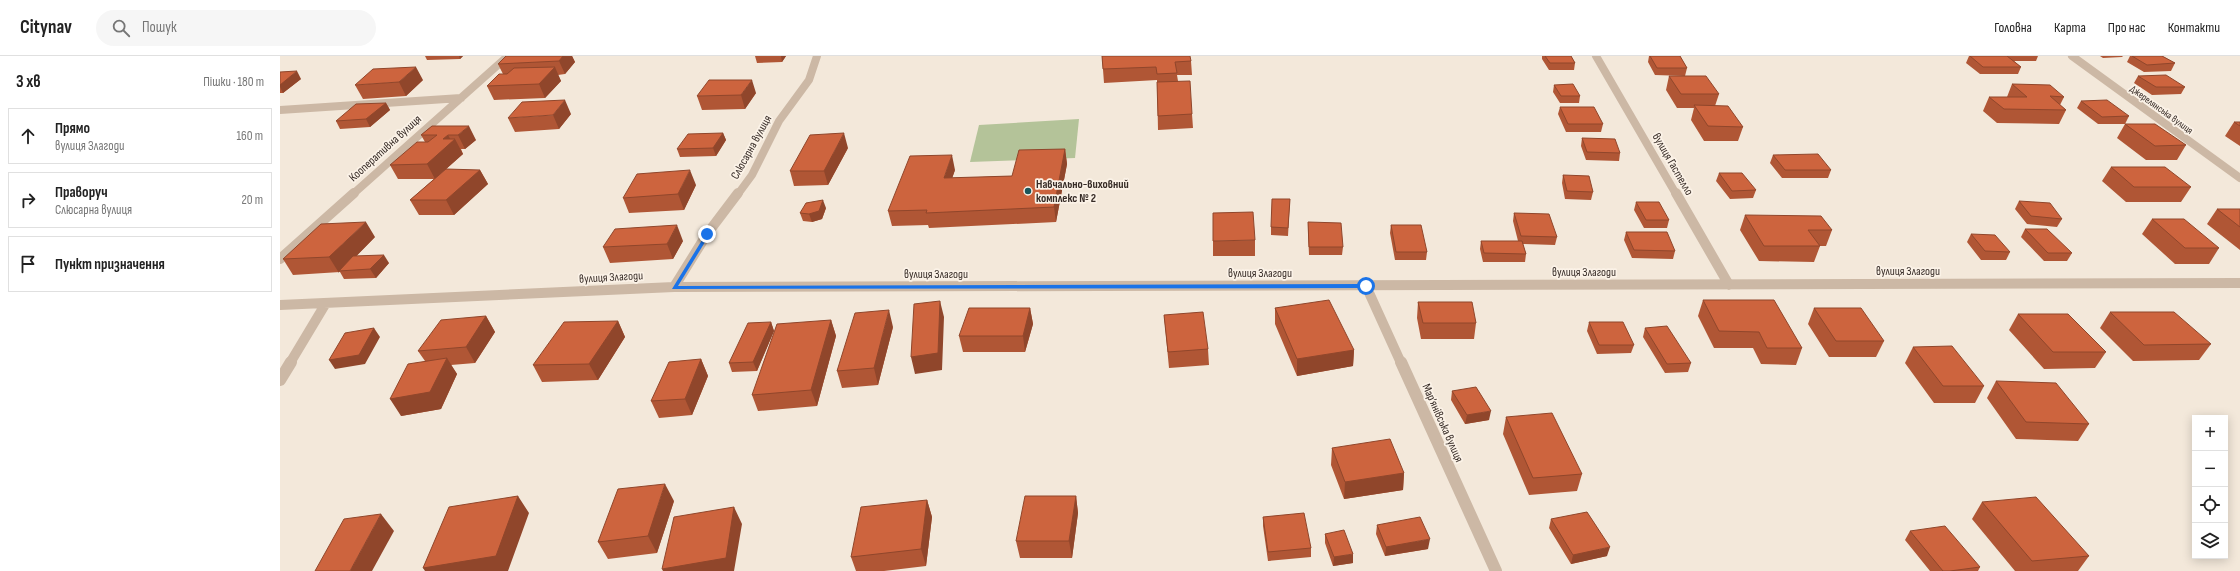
<!DOCTYPE html>
<html lang="uk">
<meta charset="utf-8">
<style>
:root{--surface:#fff;--page:#f6f6f6;--text:#222;--muted:#767676;--line:#e0e0e0}
body{margin:0;font-family:"Sofia Sans Condensed",sans-serif;background:var(--page);color:var(--text)}
.controls{position:absolute;right:12px;bottom:12px;display:grid;overflow:hidden;border-radius:0px;box-shadow:0 2px 10px #0003}
.controls button{width:36px;height:36px;display:grid;place-items:center;padding:0;border:0;border-bottom:1px solid var(--line);background:var(--surface);color:var(--text);font:20px sans-serif}
.stop{position:absolute;width:12px;height:12px;margin:-9px;border:3px solid #1a73e8;border-radius:50%;background:#fff}
.stop.end{background:#1a73e8;border-color:#fff;box-shadow:0 1px 4px #0008}
.list{margin:0;padding:0;list-style:none}
h2{display:flex;justify-content:space-between;align-items:center;height:52px;margin:0;padding:0 16px;font-size:17px}
h2 small{font-size:13px;font-weight:400;color:var(--muted)}
.list li{display:grid;grid-template-columns:26px 1fr auto;gap:12px;align-items:center;box-sizing:border-box;height:56px;margin:0 8px 8px;padding:0 8px;border:1px solid var(--line);border-radius:0px}
.list b{display:block;font-size:15px;white-space:nowrap}
.list p{margin:0;font-size:13px;white-space:nowrap;color:var(--muted)}
.list em{font-size:13px;font-style:normal;color:var(--muted)}
.icon{flex:none;width:22px;height:22px;fill:none;stroke:currentColor;stroke-width:2;stroke-linecap:round;stroke-linejoin:round}
.map{position:relative;flex:none;width:1960px;height:515px;overflow:hidden}
header{display:flex;align-items:center;gap:24px;box-sizing:border-box;height:56px;padding:0 20px;background:var(--surface);border-bottom:1px solid var(--line)}
header strong{font-size:19px}
nav{display:flex;gap:22px;margin-inline-start:auto;font-size:14px}
.search{width:280px;height:36px;background:var(--page);display:flex;align-items:center;gap:10px;box-sizing:border-box;padding:0 14px;border-radius:22px;color:var(--muted);font-size:15px}
main{display:flex}
aside{flex:1;background:var(--surface)}
.map>svg:first-child{display:block}
</style>
<header>
<strong>Citynav</strong>
<div class="search"><svg class="icon" aria-label="search" viewBox="0 0 24 24"><circle cx="10" cy="10" r="6"/><path d="M15 15l6 6"/></svg>Пошук</div>
<nav><a>Головна</a><a>Карта</a><a>Про нас</a><a>Контакти</a></nav>
</header>
<main>
<aside>
<h2>3 хв<small>Пішки · 180 m</small></h2>
<ul class="list">
<li><svg class="icon" aria-label="ahead" viewBox="0 0 24 24"><path d="M12 20V5M6 11l6-6 6 6"/></svg><div><b>Прямо</b><p>вулиця Злагоди</p></div><em>160 m</em></li>
<li><svg class="icon" aria-label="right" viewBox="0 0 24 24"><path d="M7 20v-9h11M14 6l5 5-5 5"/></svg><div><b>Праворуч</b><p>Слюсарна вулиця</p></div><em>20 m</em></li>
<li><svg class="icon" aria-label="arrive" viewBox="0 0 24 24"><path d="M6 21V4h12l-3 4 3 4H6"/></svg><div><b>Пункт призначення</b></div></li>
</ul>
</aside>
<div class="map">
<svg width="1960" height="515" viewBox="0 0 1960 515">
<rect width="100%" height="100%" fill="#f3e8da"/>
<!-- green -->
<path fill="#b4c399" d="M799 63 795 102 690 106 699 69Z"/>
<g fill="none" stroke-linecap="round" stroke-linejoin="round">
<!-- minor-far2 -->
<path stroke="#ccb8a5" stroke-width="8" d="M1316 0 1396 138
M1792 0 1960 122
M0 54 181 42
M73 138 228 0
M458 138 472 119 499 65 529 24 537 0"/>
<!-- minor-far1 -->
<path stroke="#ccb8a5" stroke-width="10" d="M1396 137 1449 229
M0 203 74 137
M1086 230 1121 307
M394 231 427 178 458 137
M0 249 394 231 1960 227
M10 307 46 247"/>
<!-- minor -->
<path stroke="#ccb8a5" stroke-width="12" d="M1121 306 1216 515
M0 324 11 306"/>
</g>
<!-- wall -->
<path fill="#b05635" d="M145 0H183L180 3 147 4Z
M226 0H292L295 6 285 18 278 19 281 25 265 42 214 44 207 30 223 18 218 8Z
M475 0H506L502 6 477 7Z
M822 0 911 5 912 19H897L898 25 912 58 913 72 878 74 877 24 824 27Z
M1262 0H1291L1295 7 1294 14H1269L1262 3Z
M1369 0H1400L1407 12 1405 20 1375 19 1368 6Z
M1689 0H1758L1756 5H1734L1741 11 1738 18H1700L1686 7Z
M1820 0H1843L1842 1 1823 2Z
M1850 0H1882L1895 7 1891 15 1864 16 1847 6Z
M0 16 21 23 3 37H0Z
M1389 20 1439 38 1435 50 1463 71 1458 85H1424L1411 64 1414 52H1397L1386 34Z
M1858 20 1905 31 1901 38 1872 39 1854 27Z
M143 24 126 40 83 43 75 29Z
M1732 28 1784 41 1780 49 1786 54 1779 68 1717 67 1703 55 1709 41H1727Z
M1274 29 1300 40 1299 47H1280L1273 36Z
M476 37 465 53 422 54 417 40Z
M1801 45 1849 60 1845 68 1906 89 1897 104H1866L1837 82 1845 68H1818L1797 52Z
M106 47 110 54 90 71 60 73 56 65Z
M1280 51 1323 68 1321 76H1286L1278 58Z
M291 58 279 73 235 76 228 62Z
M1954 66H1960V90L1945 80Z
M152 70 196 84 185 93H181L183 98 158 120 200 114 208 128 174 159H139L130 144 154 123H118L110 109 145 86 141 79Z
M443 77 446 84 436 100 400 101 397 93Z
M1302 82 1340 97 1339 105 1306 104 1301 90Z
M568 92 548 129 514 130 510 115Z
M785 93 787 108 776 166 649 172 648 169 612 170 608 155 675 114 672 122 732 120Z
M1493 99 1551 114 1548 122H1502L1490 107Z
M1831 111 1911 131 1901 146H1846L1822 125Z
M1439 117 1476 134 1473 142 1450 143 1436 125Z
M1283 119 1313 136 1311 144 1285 143 1282 127Z
M416 129 404 154 349 157 343 142Z
M1010 143 1008 180 991 179V171Z
M1739 145 1782 163 1777 171 1747 168 1735 153Z
M1356 146 1389 164 1387 172H1364L1354 154Z
M546 152 542 163 532 166 523 165 520 157Z
M1937 153H1960V194L1927 168Z
M1234 157 1277 181 1275 189 1243 188 1246 198 1245 206H1203L1200 193 1201 185H1238L1233 165Z
M1465 159 1552 174 1546 190H1539H1540L1534 206 1479 205 1460 174Z
M1872 163 1939 192 1929 208H1895L1862 178Z
M1028 166 1063 191 1062 199H1029L1028 175Z
M1111 169 1147 196 1146 204H1115L1110 177Z
M1745 173 1792 197 1787 205H1764L1741 181Z
M1346 176 1395 195 1393 203 1352 202 1344 184Z
M1691 178 1730 196 1726 204H1701L1687 186Z
M95 181 76 200 109 207 96 222 64 223 60 216 13 219 3 203Z
M975 184V200H933V185Z
M403 185 393 203 330 207 323 191Z
M1423 244 1522 292 1516 309 1481 308 1473 292H1434L1418 260Z
M1138 246 1196 267 1194 283H1141L1137 262Z
M750 252 753 268 745 296H683L679 280Z
M995 252 1074 294 1073 310 1017 320 995 268Z
M1534 252 1604 285 1596 301H1549L1528 268Z
M1830 256 1931 288 1919 304 1853 305 1820 272Z
M1738 258 1826 296 1815 312 1764 313 1729 274Z
M884 259 928 293 929 309 889 312Z
M206 260 215 276 195 307 171 309 177 318 161 353 121 360 145 305 138 295Z
M551 264 556 280 537 350 478 355 472 339Z
M338 265 345 281 318 324 262 326 253 309Z
M491 266 494 275 477 315 452 316 449 307Z
M1309 266 1354 289 1351 297 1317 298 1307 275Z
M613 271 598 329 562 332 557 315Z
M1365 272 1411 307 1408 316 1385 317 1363 281Z
M1633 291 1704 330 1695 347H1654L1625 307Z
M421 303 428 320 412 359 379 362 371 345Z
M1716 325 1809 368 1798 385 1736 383 1707 342Z
M1172 335 1209 364 1185 368 1171 344Z
M1226 361 1302 418 1297 435 1249 439 1223 378Z
M1052 392 1124 417 1123 434 1064 443 1051 409Z
M796 440 798 457 792 502H740L736 485Z
M647 444 652 461 646 510 604 515H576L571 501Z
M394 445 377 497 328 503 318 486Z
M1702 446 1809 500 1798 515H1735L1692 463Z
M983 461 1031 492V501L988 505 983 470Z
M1271 463 1327 500 1291 508 1269 472Z
M1097 469 1148 493 1105 500 1096 478Z
M1630 475 1700 511 1698 515H1650L1625 484Z
M1045 478 1073 507 1053 510 1045 487Z"/>
<!-- shaded-wall -->
<path fill="#90462b" d="M179 0H183L180 3Z
M283 0H292L295 6 285 18 279 5Z
M501 0H506L502 6Z
M136 11 143 24 126 40 119 26Z
M275 11 281 25 265 42 259 28Z
M17 15 21 23 3 37 0 31V29Z
M472 24 476 37 465 53 461 39Z
M285 44 291 58 279 73 273 59Z
M106 47 110 54 90 71 86 63Z
M189 70 196 84 185 93 178 79Z
M443 77 446 84 436 100 433 92Z
M564 77 568 92 548 129 544 115Z
M168 79 172 86 175 83 183 98 155 123 147 108 163 83Z
M785 93 787 108 776 166 774 151Z
M672 99 675 114 667 137 664 122Z
M200 114 208 128 174 159 166 144Z
M410 114 416 129 404 154 398 138Z
M543 144 546 152 542 163 532 166 529 158Z
M86 166 95 181 62 215H59V217L49 201Z
M397 169 403 185 393 203 387 188Z
M104 199 109 207 96 222 90 213Z
M660 245 664 261 662 314 635 318 631 301Z
M750 252 753 268 745 296 743 280Z
M609 254 613 271 598 329 594 312Z
M206 260 215 276 195 307 186 291Z
M551 264 556 280 537 350 531 334Z
M338 265 345 281 318 324 309 308Z
M491 266 494 275 477 315 473 306Z
M94 272 100 281 85 308 55 313 49 304Z
M1074 294 1073 310 1017 320V303Z
M167 302 177 318 161 353 121 360 110 343Z
M421 303 428 320 412 359 405 343Z
M1211 355 1209 364 1185 368 1187 359Z
M1124 417 1123 434 1064 443 1065 426Z
M385 428 394 445 377 497 368 480Z
M238 440 249 457 228 515H145L143 512Z
M796 440 798 457 792 502 789 485Z
M647 444 652 461 646 510 641 493Z
M454 451 462 468 454 515H383L382 513Z
M101 458 114 475 92 515H70Z
M1150 483 1148 493 1105 500 1106 491Z
M1330 491 1327 500 1291 508 1293 499Z
M1073 498V507L1053 510 1054 501Z"/>
<!-- building -->
<path fill="#cd643e" stroke="#90462b" d="M226 0H283L279 5 218 8Z
M822 0H910L911 5 895 6 897 17 877 18 876 11 823 13Z
M1265 0H1291L1295 7H1270Z
M1370 0H1400L1407 12H1377Z
M1690 0H1727L1741 11H1703Z
M1852 0H1882L1895 7 1867 9Z
M136 11 119 26 75 29 93 13Z
M275 11 259 28 207 30 219 18H227L234 12Z
M17 15 0 29V16Z
M1886 19 1905 31H1876L1858 20Z
M1389 20H1426L1439 38H1401Z
M429 24H472L461 39 417 40Z
M910 25 912 58 878 60 877 26Z
M1293 28 1300 40H1281L1274 29Z
M1732 28 1770 29 1784 41 1770 40 1786 54 1724 53 1709 41H1747Z
M285 44 273 59 228 62 242 46Z
M1827 44 1849 60 1822 61 1801 45Z
M106 47 86 63 56 65 76 48Z
M1414 49 1448 50 1463 71 1428 70Z
M1280 51H1314L1323 68H1288Z
M1954 66H1960V70Z
M1845 68H1875L1906 89 1875 90Z
M152 70H189L178 79H168L163 83H175L147 108 110 109 137 86H148L157 79H141Z
M443 77 433 92 397 93 408 78Z
M564 77 544 115H510L530 79Z
M1302 82 1335 83 1340 97 1307 96Z
M785 93 774 151 646 157 647 154 608 155 630 100 672 99 664 122 732 120 739 94Z
M1538 98 1551 114H1505L1493 99Z
M1831 111H1885L1911 131H1854Z
M166 113 200 114 166 144H130Z
M410 114 398 138 343 142 357 118Z
M1439 117H1462L1476 134 1452 135Z
M1283 119 1309 120 1313 136 1287 135Z
M992 143H1010L1008 172 991 171Z
M543 144 539 155 529 158 520 157 526 147Z
M1739 145 1770 147 1782 163 1751 160Z
M1356 146H1379L1389 164H1366Z
M1937 153H1960V171Z
M973 156 975 184 933 185V157Z
M1234 157 1269 158 1277 181 1241 180Z
M1465 159 1541 160 1552 174H1528L1540 190H1484Z
M1872 163H1904L1939 192H1905Z
M86 166 49 201 3 203 41 168Z
M1028 166 1061 167 1063 191H1029Z
M397 169 387 188 323 191 335 173Z
M1111 169H1141L1147 196H1116Z
M1745 173H1767L1792 197H1768Z
M1346 176H1387L1395 195 1354 194Z
M1691 178 1715 179 1730 196 1705 195Z
M1201 185H1242L1246 198 1204 197Z
M104 199 90 213 59 215 73 200Z
M1049 244 1074 294 1017 303 995 252Z
M1423 244H1494L1522 292H1487L1479 276 1439 275Z
M660 245 658 297 631 301 634 248Z
M1138 246H1192L1196 267H1143Z
M689 252H750L743 280H679Z
M1534 252H1581L1604 285H1556Z
M609 254 594 312 557 315 575 257Z
M923 256 928 293 888 296 884 259Z
M1830 256H1894L1931 288 1864 289Z
M1738 258H1788L1826 296H1773Z
M206 260 186 291 138 295 161 264Z
M551 264 531 334 472 339 497 268Z
M338 265 309 308 253 309 284 266Z
M491 266 473 306 449 307 468 267Z
M1309 266H1343L1354 289H1319Z
M1387 270 1411 307 1387 308 1365 272Z
M94 272 79 299 49 304 65 277Z
M1672 290 1704 330H1663L1633 291Z
M167 302 150 336 110 343 128 308Z
M421 303 405 343 371 345 389 306Z
M1716 325 1776 327 1809 368 1746 366Z
M1196 331 1211 355 1187 359 1172 335Z
M1272 357 1302 418 1253 422 1226 361Z
M1110 383 1124 417 1065 426 1052 392Z
M385 428 368 480 318 486 338 433Z
M238 440 216 500 143 512 169 451Z
M745 440H796L789 485H736Z
M1756 441 1809 500 1752 505 1702 446Z
M647 444 641 493 571 501 581 451Z
M454 451 446 502 382 513 394 461Z
M1307 456 1330 491 1293 499 1271 463Z
M1024 457 1031 492 988 496 983 461Z
M101 458 70 515H35L64 463Z
M1140 461 1150 483 1106 491 1097 469Z
M1665 470 1700 511 1670 515H1663L1630 475Z
M1064 474 1073 498 1054 501 1045 478Z"/>
<!-- route -->
<path fill="#1a73e8" d="M427 176 430 178 398 230 1086 228 1090 230 1086 232 392 233Z"/>
<!-- markers -->
<circle fill="#1a565b" stroke="#fbf2e7" stroke-width="1.5" cx="748" cy="135" r="4"/>
<g text-anchor="middle" stroke-width="3.5" stroke-linejoin="round" paint-order="stroke">
<!-- far-street labels -->
<g font-size="10" fill="#372c27" stroke="#fbf2e7">
<text transform="translate(1882 53) rotate(36)" y="4">Джерелянська вулиця</text>
</g>
<!-- street labels -->
<g font-size="12" fill="#372c27" stroke="#fbf2e7">
<text transform="translate(471 91) rotate(-61)" y="4">Слюсарна вулиця</text>
<text transform="translate(105 92) rotate(-42)" y="4">Кооперативна вулиця</text>
<text transform="translate(1393 108) rotate(60)" y="4">вулиця Гастелло</text>
<text x="1628" y="219">вулиця Злагоди</text>
<text x="1304" y="220">вулиця Злагоди</text>
<text x="980" y="221">вулиця Злагоди</text>
<text x="656" y="222">вулиця Злагоди</text>
<text transform="translate(331 221) rotate(-3)" y="4">вулиця Злагоди</text>
<text transform="translate(1163 367) rotate(66)" y="4">Мар’янівська вулиця</text>
</g>
<!-- poi labels -->
<g font-size="12" font-weight="bold" fill="#372c27" stroke="#fbf2e7" text-anchor="start">
<text x="756" y="132">Навчально-виховний<tspan x="756" dy="14">комплекс № 2</tspan></text>
</g>
</g>
</svg>
<div class="controls">
<button>+</button>
<button>−</button>
<button><svg class="icon" aria-label="locate" viewBox="0 0 24 24"><circle cx="12" cy="12" r="6"/><path d="M12 2v4M12 18v4M2 12h4M18 12h4"/></svg></button>
<button><svg class="icon" aria-label="layers" viewBox="0 0 24 24"><path d="M12 4l9 5-9 5-9-5zM3 14l9 5 9-5"/></svg></button>
</div>
<div class="stop" style="left:1086px;top:230px"></div>
<div class="stop end" style="left:427px;top:178px"></div>
</div>
</main>
